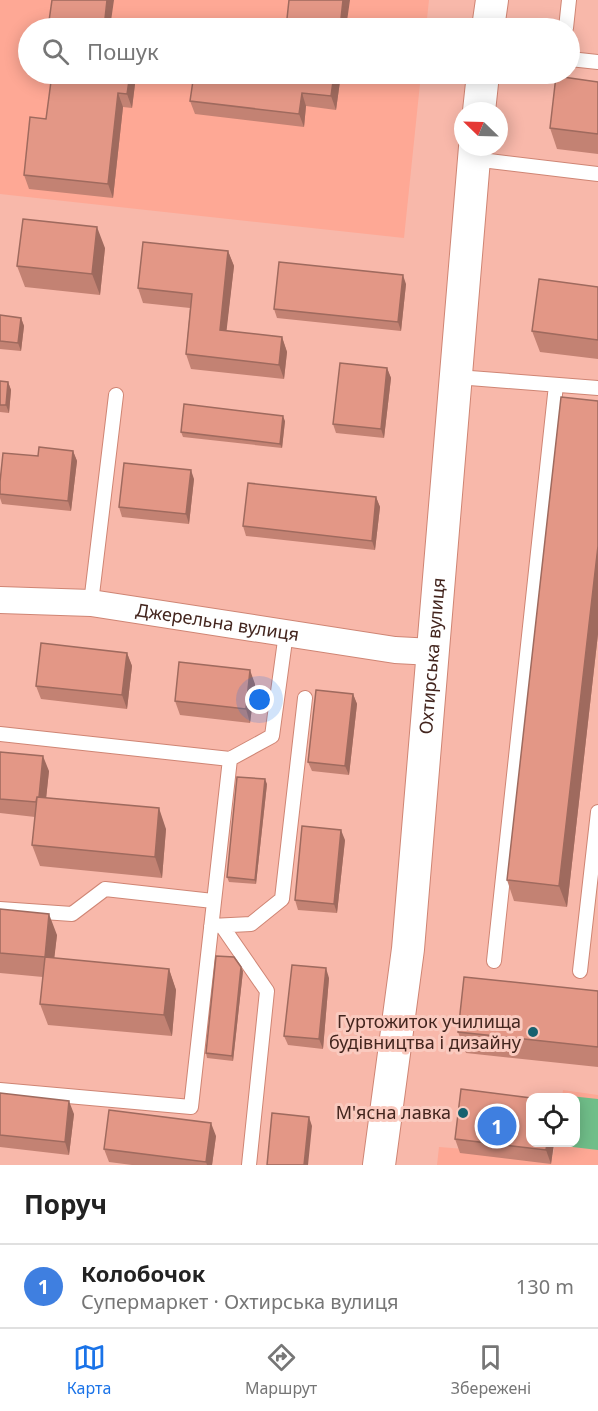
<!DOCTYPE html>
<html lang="uk">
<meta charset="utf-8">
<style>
:root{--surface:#fff;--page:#f6f6f6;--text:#222;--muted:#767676;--line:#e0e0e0;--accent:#1a73e8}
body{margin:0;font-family:"Noto Sans",sans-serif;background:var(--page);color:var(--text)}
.controls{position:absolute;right:18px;bottom:18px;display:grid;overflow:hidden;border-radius:12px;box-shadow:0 3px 15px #0003}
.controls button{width:54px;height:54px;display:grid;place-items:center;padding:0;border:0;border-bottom:2px solid var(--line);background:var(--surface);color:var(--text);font:30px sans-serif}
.compass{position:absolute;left:454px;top:102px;width:54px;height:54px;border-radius:50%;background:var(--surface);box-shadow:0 3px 15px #0003;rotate:293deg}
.you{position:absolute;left:260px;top:700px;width:21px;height:21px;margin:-15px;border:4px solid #fff;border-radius:50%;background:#1a73e8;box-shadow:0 0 0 9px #1a73e833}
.badge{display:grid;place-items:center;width:39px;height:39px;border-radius:50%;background:var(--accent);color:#fff;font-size:20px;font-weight:700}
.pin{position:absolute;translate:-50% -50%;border:3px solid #fff;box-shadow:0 2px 6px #0006}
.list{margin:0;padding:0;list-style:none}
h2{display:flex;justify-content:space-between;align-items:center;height:78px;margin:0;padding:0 24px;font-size:26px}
h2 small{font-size:20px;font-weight:400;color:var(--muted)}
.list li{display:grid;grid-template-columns:39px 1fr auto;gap:18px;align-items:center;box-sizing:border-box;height:84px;padding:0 24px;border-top:2px solid var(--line)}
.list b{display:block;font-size:22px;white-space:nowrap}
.list p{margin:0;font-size:20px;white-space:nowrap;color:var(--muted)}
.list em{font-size:20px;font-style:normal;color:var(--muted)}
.icon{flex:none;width:33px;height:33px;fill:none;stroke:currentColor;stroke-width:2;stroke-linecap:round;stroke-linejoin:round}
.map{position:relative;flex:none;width:598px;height:1165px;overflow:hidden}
.search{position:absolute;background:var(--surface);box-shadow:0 3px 15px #0003;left:18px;right:18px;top:18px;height:66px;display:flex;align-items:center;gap:15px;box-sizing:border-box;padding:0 21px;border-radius:33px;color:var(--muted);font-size:22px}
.sheet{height:162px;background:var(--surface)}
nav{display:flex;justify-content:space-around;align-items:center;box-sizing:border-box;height:84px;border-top:2px solid var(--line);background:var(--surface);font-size:16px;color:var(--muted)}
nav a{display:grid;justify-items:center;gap:3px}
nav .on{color:var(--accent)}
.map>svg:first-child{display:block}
</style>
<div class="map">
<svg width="598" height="1165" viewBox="0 0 598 1165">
<rect width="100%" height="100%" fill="#f8b8aa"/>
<!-- built -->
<path fill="#fea895" d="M0 0H429L426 28H28V74H421L404 238 0 194Z
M563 1090 598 1095V1165H437L439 1147 553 1156 555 1143 576 1142V1098L562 1097Z"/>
<!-- pitch -->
<path fill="#70be89" d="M570 1096 598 1099V1150L564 1146V1143L576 1142V1098Z"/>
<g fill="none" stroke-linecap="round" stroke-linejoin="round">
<defs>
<path id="service" d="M566 28 569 0
M570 59 598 62
M473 159 598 174
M457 377 598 388
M91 603 116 395
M0 734 230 759 272 736 286 633
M0 909 72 914 105 889 213 901
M211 926 251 924 282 899 305 698
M222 926 267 991 249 1165
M494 961 556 385
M580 971 598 812
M0 1090 191 1107 230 759"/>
<g id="minor">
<path id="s1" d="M0 600 91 603 395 650 433 652"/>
</g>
<g id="tertiary">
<path d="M488 28 492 0"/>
<path d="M479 111 483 74"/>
<path id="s2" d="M379 1165 408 949 475 147"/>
</g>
</defs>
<!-- service casing -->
<use href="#service" stroke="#cf8574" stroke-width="16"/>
<!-- minor casing -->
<use href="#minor" stroke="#cf8574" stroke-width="28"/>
<!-- tertiary casing -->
<use href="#tertiary" stroke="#cf8574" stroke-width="34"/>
<!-- service -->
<use href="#service" stroke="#fff" stroke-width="14"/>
<!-- minor -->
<use href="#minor" stroke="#fff" stroke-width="26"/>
<!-- tertiary -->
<use href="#tertiary" stroke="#fff" stroke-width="32"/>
</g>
<!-- wall -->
<path fill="#c38273" d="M52 74H135L136 76 132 108 123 107 113 198 29 189 24 175 46 119Z
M194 74H341L336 110 306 106 304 127 195 114 190 101Z
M598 82V154L557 149 550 128Z
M105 248 100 295 25 287 17 266Z
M228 251 234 266 226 331 282 337 287 352 284 379 191 369 186 354 190 308 143 303 138 288Z
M406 284 401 331 277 318 274 309Z
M598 287V359L540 352 532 331Z
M0 315 21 318 24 326 21 351 0 349Z
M387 368 391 378 384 438 336 433 333 424Z
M0 381 8 382 11 390 9 413 0 412Z
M598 401V634L567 907 514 901 507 880Z
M285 421 282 448 183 437 181 432Z
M73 451 77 461 71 511 2 504 0 498V482L38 456Z
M194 479 189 524 122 517 119 507Z
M376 497 380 507 375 550 246 536 243 526Z
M127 653 132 666 127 709 41 699 36 686Z
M255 684 250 723 180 715 175 701Z
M353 694 357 704 349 775 312 771 308 762Z
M0 752 49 771 46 798 166 829 162 878 40 866 32 845 35 817 0 813Z
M267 784 256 884 229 882 227 877Z
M345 840 337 913 298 910 295 900Z
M0 909 57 935 54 958 169 969 176 990 172 1036 48 1025 40 1004 43 977 0 973Z
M243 971 233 1061 207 1058 206 1053Z
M329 978 323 1049 288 1045 284 1036Z
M598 991V1067L466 1053 458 1032Z
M0 1093 74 1114 69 1155 0 1147Z
M216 1136 212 1165H132L109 1162 104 1149Z
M455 1139 531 1143H554L551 1164 460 1153Z"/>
<!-- shaded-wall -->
<path fill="#9f6a5e" d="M107 0H114L110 28H104Z
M343 0H350L346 28H340Z
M130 74H135L136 76 132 108 127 94Z
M334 74H341L336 110 331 96Z
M118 93 123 107 113 198 108 184Z
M302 93 306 106 304 127 299 114Z
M97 227 105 248 100 295 92 274Z
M228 251 234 266 225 344 220 330Z
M403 275 406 284 401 331 398 322Z
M21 318 24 326 21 351 18 343Z
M282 337 287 352 284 379 279 365Z
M387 368 391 378 384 438 381 429Z
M8 382 11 390 9 413 6 405Z
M283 416 285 421 282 448 280 444Z
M73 451 77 461 71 511 68 501Z
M191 470 194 479 189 524 186 514Z
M376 497 380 507 375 550 372 541Z
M598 546V634L567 907 559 886Z
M127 653 132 666 127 709 122 695Z
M250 670 255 684 250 723 246 709Z
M353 694 357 704 349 775 345 766Z
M43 756 49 771 44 818 39 802Z
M265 779 267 784 256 884 255 880Z
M159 808 166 829 162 878 155 857Z
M341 830 345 840 337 913 334 904Z
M49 914 57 935 52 978 45 957Z
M241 967 243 971 233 1061 232 1056Z
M326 968 329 978 323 1049 319 1039Z
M169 969 176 990 172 1036 164 1015Z
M69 1101 74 1114 69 1155 65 1142Z
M309 1117 312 1126 308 1165H304Z
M211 1123 216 1136 212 1165H207L206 1162Z
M547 1143H554L551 1164 546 1150Z"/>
<!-- building -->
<path fill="#e39786" stroke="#9f6a5e" stroke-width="1.5" d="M52 0H107L104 28H48Z
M289 0H343L340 28H286Z
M52 74H130L127 94 118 93 108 184 24 175 30 117 46 119Z
M194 74H334L331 96 302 93 299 114 190 101Z
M556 76 598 82V134L550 128Z
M23 219 97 227 92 274 17 266Z
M143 242 228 251 220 330 282 337 279 365 186 354 192 294 138 288Z
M279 262 403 275 398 322 274 309Z
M539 279 598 287V340L532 331Z
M0 315 21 318 18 343 0 341Z
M340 363 387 368 381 429 333 424Z
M0 381 8 382 6 405H0Z
M561 397 598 401V546L559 886 507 880Z
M184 404 283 416 280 444 181 432Z
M39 447 73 451 68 501 0 494V482L3 453 38 456Z
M124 463 191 470 186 514 119 507Z
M248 483 376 497 372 541 243 526Z
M41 643 127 653 122 695 36 686Z
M179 662 250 670 246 709 175 701Z
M316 690 353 694 345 766 308 762Z
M0 752 43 756 39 797H37L36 802 0 799Z
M237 777 265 779 255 880 227 877Z
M37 797 159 808 155 857 32 845Z
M302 826 341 830 334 904 295 900Z
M0 909 49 914 45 957 0 953Z
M216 956 234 957 241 967 232 1056 206 1053Z
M45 957 169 969 164 1015 40 1004Z
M292 965 326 968 319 1039 284 1036Z
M464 977 598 991V1047L458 1032Z
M461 1089 531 1098V1143H547L546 1150 455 1139Z
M0 1093 69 1101 65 1142 0 1135Z
M109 1110 211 1123 206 1162 104 1149Z
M272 1113 309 1117 304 1165H267Z"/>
<!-- markers -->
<g fill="#17616f" stroke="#facabf" stroke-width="2">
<circle cx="533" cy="1032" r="6"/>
<circle cx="463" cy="1113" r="6"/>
</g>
<g text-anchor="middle" stroke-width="6" stroke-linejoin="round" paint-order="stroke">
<!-- street labels -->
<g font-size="18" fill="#43251e" stroke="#facabf">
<text dy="6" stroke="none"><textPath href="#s1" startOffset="219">Джерельна вулиця</textPath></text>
<text dy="6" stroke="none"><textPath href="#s2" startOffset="512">Охтирська вулиця</textPath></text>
</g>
<!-- poi labels -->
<g font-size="18" fill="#43251e" stroke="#facabf" text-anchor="end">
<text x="521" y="1028">Гуртожиток училища<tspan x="521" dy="21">будівництва і дизайну</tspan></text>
<text x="451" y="1119">М'ясна лавка</text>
</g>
</g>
</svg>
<div class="controls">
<button><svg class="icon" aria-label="locate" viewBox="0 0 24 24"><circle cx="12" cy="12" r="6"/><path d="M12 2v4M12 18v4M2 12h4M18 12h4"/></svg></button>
</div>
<svg class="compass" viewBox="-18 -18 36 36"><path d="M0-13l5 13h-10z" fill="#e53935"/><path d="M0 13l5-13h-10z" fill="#767676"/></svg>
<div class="you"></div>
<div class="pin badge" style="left:497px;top:1126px;background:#3f7fe0">1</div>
<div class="search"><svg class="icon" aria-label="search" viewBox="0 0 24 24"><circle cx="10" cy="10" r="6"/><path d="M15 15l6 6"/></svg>Пошук</div>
</div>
<section class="sheet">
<h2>Поруч<small></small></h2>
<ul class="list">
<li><span class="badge" style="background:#3f7fe0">1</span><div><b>Колобочок</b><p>Супермаркет · Охтирська вулиця</p></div><em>130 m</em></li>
</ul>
</section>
<nav>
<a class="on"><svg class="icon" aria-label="map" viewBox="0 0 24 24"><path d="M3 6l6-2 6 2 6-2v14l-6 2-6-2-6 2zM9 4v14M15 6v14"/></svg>Карта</a>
<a><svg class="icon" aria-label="directions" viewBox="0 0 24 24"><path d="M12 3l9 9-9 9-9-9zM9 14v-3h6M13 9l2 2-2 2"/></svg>Маршрут</a>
<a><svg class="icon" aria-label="saved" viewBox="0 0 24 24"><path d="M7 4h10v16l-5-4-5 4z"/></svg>Збережені</a>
</nav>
